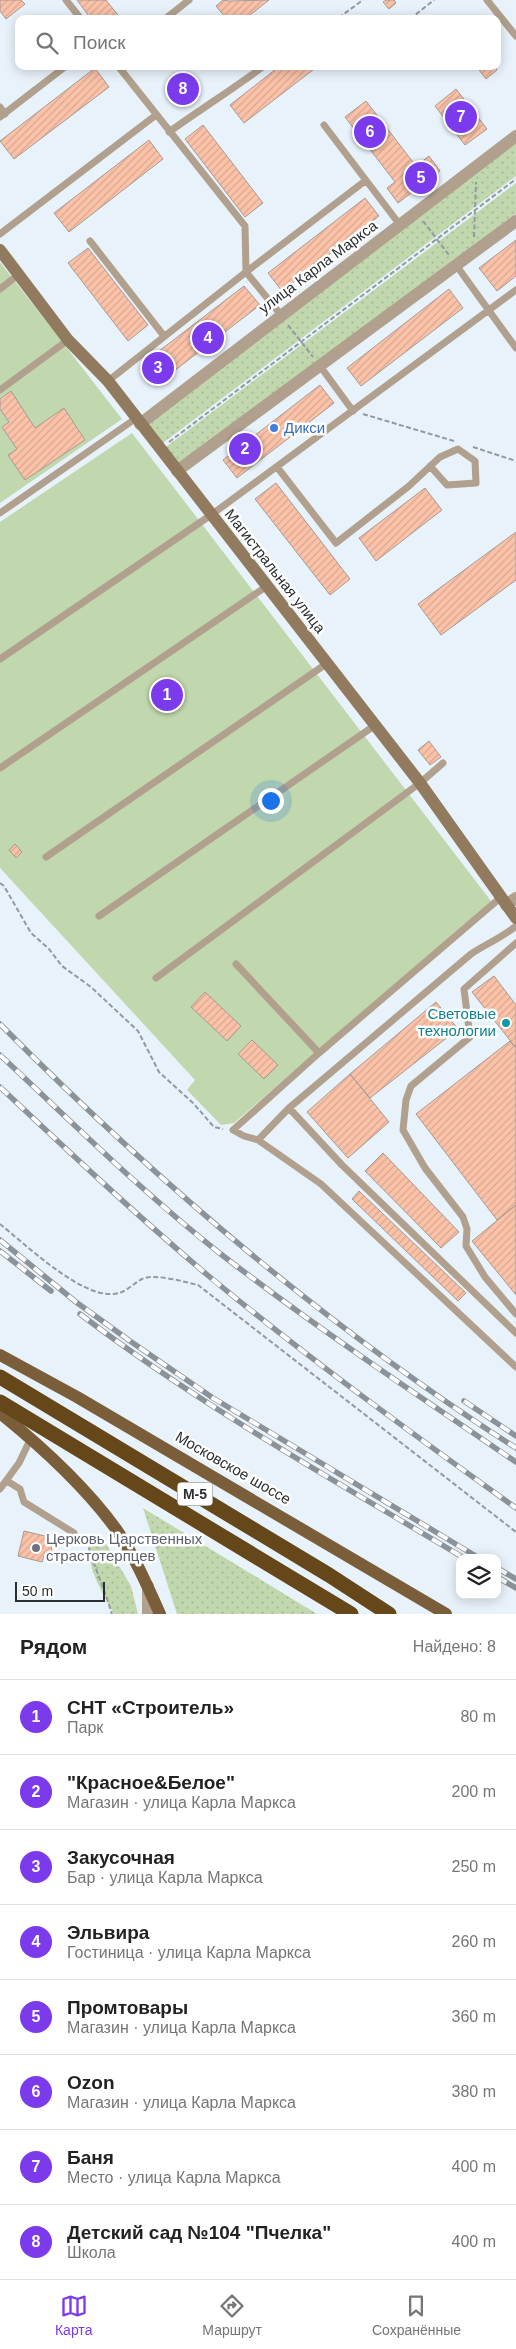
<!DOCTYPE html>
<html lang="ru">
<meta charset="utf-8">
<style>
:root{--surface:#fff;--page:#f6f6f6;--text:#222;--muted:#767676;--line:#e0e0e0;--accent:#7c3aed}
body{margin:0;font-family:Arial,sans-serif;background:var(--page);color:var(--text)}
.controls{position:absolute;right:15px;bottom:15px;display:grid;overflow:hidden;border-radius:10px;box-shadow:0 2px 12px #0003}
.controls button{width:45px;height:45px;display:grid;place-items:center;padding:0;border:0;border-bottom:1px solid var(--line);background:var(--surface);color:var(--text);font:25px sans-serif}
.scale{position:absolute;left:15px;bottom:12px;width:90px;box-sizing:border-box;padding-left:5px;border:2px solid #2a2e31;border-top:0;font-size:14px;line-height:18px;white-space:nowrap;color:#2a2e31;-webkit-text-stroke:4px #fff;paint-order:stroke}
.you{position:absolute;left:270px;top:800px;width:18px;height:18px;margin:-12px;border:4px solid #fff;border-radius:50%;background:#1a73e8;box-shadow:0 0 0 8px #1a73e833}
.badge{display:grid;place-items:center;width:32px;height:32px;border-radius:50%;background:var(--accent);color:#fff;font-size:16px;font-weight:700}
.pin{position:absolute;translate:-50% -50%;border:2px solid #fff;box-shadow:0 1px 5px #0006}
.list{margin:0;padding:0;list-style:none}
h2{display:flex;justify-content:space-between;align-items:center;height:65px;margin:0;padding:0 20px;font-size:21px}
h2 small{font-size:16px;font-weight:400;color:var(--muted)}
.list li{display:grid;grid-template-columns:32px 1fr auto;gap:15px;align-items:center;box-sizing:border-box;height:75px;padding:0 20px;border-top:1px solid var(--line)}
.list b{display:block;font-size:19px;white-space:nowrap}
.list p{margin:0;font-size:16px;white-space:nowrap;color:var(--muted)}
.list em{font-size:16px;font-style:normal;color:var(--muted)}
.icon{flex:none;width:28px;height:28px;fill:none;stroke:currentColor;stroke-width:2;stroke-linecap:round;stroke-linejoin:round}
.map{position:relative;flex:none;width:516px;height:1614px;overflow:hidden}
.search{position:absolute;background:var(--surface);box-shadow:0 2px 12px #0003;left:15px;right:15px;top:15px;height:55px;display:flex;align-items:center;gap:12px;box-sizing:border-box;padding:0 18px;border-radius:10px;color:var(--muted);font-size:19px}
.sheet{height:665px;background:var(--surface)}
nav{display:flex;justify-content:space-around;align-items:center;box-sizing:border-box;height:70px;border-top:1px solid var(--line);background:var(--surface);font-size:14px;color:var(--muted)}
nav a{display:grid;justify-items:center;gap:2px}
nav .on{color:var(--accent)}
.map>svg:first-child{display:block}
</style>
<div class="map">
<svg width="516" height="1614" viewBox="0 0 516 1614">
<defs>
<pattern id="grass-dots" width="8" height="8" patternUnits="userSpaceOnUse" patternTransform="scale(1.25)"><rect width="8" height="8" fill="#c1d8ae"/><path d="M2 2h.1M6 6h.1" fill="none" stroke="#a6ba96" stroke-width="1.8" stroke-linecap="round"/></pattern>
<pattern id="building-hatch" width="6" height="6" patternUnits="userSpaceOnUse" patternTransform="scale(1.25)"><rect width="6" height="6" fill="#fbc2a8"/><path d="M-1 1l2-2M0 6l6-6M5 7l2-2" fill="none" stroke="#d7a791"/></pattern>
</defs>
<rect width="100%" height="100%" fill="#e8f2fa"/>
<!-- grass -->
<path fill="url(#grass-dots)" d="M516 142V176L159 446 143 424Z
M516 183V214L178 470 162 450Z
M143 1508 317 1614H177Z
M100 1534 131 1586 138 1614H114C99 1586 86 1568 89 1535Z"/>
<!-- garden -->
<path fill="#c1d8ae" d="M0 262 122 419 0 503Z
M132 433 491 901 234 1123 221 1125 187 1090 195 1080 0 868V522Z"/>
<!-- building -->
<path fill="url(#building-hatch)" stroke="#a69a95" d="M0 0H21L25 4 6 19 0 11Z
M77 0H106L121 19H91Z
M223 0 229 1 269 0 245 19H232L229 15 226 18 216 6Z
M386 0H394L396 3 389 9 383 2Z
M280 66H318L244 123 230 105Z
M476 66H494L497 70 486 79Z
M95 68 109 87 14 159 0 141Z
M456 89 487 129 465 145 435 106Z
M366 101 416 166 429 156 440 171 398 203 387 188 395 182 345 117Z
M203 125 263 203 245 217 185 139Z
M149 140 163 159 69 232 54 213Z
M365 198 379 216 282 291 268 273Z
M516 240V276L497 291 479 268Z
M88 248 148 325 128 341 68 263Z
M244 286 260 305 161 381 146 361Z
M449 289 463 308 361 386 347 368Z
M320 385 334 403 237 478 223 460Z
M11 391 35 428 64 408 85 440 25 480 8 455 17 449 2 427 9 422 0 409V399Z
M276 483 350 579 330 595 255 499Z
M425 488 442 510 376 561 359 538Z
M516 532V580L441 635 418 604Z
M429 741 441 757 430 765 418 750Z
M15 844 22 852 16 858 9 850Z
M494 976 516 1005V1048L472 992Z
M205 992 241 1026 227 1041 191 1007Z
M436 1002 458 1029 370 1098 350 1074Z
M252 1040 278 1065 264 1079 238 1054Z
M510 1041 516 1048V1205L497 1220 416 1114Z
M350 1074 389 1122 348 1158 307 1112Z
M383 1153 459 1232 441 1248 365 1171Z
M359 1191 466 1293 458 1301 352 1199Z
M516 1205V1295L472 1241Z
M24 1531 49 1537 47 1543 51 1546 52 1551 49 1555 44 1556 42 1562 18 1556Z"/>
<g fill="none" stroke-linecap="round" stroke-linejoin="round">
<!-- path -->
<path stroke="#92999f" stroke-width="2" stroke-dasharray="5 2.5" stroke-linecap="butt" d="M331 19 341 16 363 0
M410 19 434 0
M423 221 449 255
M474 237 476 182
M288 325 313 357
M363 414 454 441
M169 442 516 179
M473 447 516 461
M0 883 4 886 31 933 49 949 62 966 91 987 138 1031 159 1072 193 1103 214 1127 223 1129
M0 1224C25 1244 79 1296 112 1294 125 1294 131 1285 142 1279 154 1273 185 1282 198 1285L516 1532
M82 1535 86 1538C93 1564 104 1588 112 1614"/>
<!-- lane -->
<path stroke="#b0a08d" stroke-width="7" d="M66 0 81 19
M487 0 516 36
M165 19 189 0
M118 66 245 226 246 272
M0 107 5 114
M0 117 66 66
M324 125 400 225
M169 132C201 109 233 89 264 66
M0 234 156 115
M90 241 164 336
M456 265 516 348
M246 272 365 181
M0 289 18 275
M320 366 353 411
M108 381 246 272 281 315
M0 390 68 340
M277 467 336 543 409 486 440 457 458 449 475 461 476 483 447 485 430 466
M0 513 135 419
M0 659 211 515 516 290
M0 768 267 586
M46 857 326 664
M99 916 374 726
M516 943 464 989 470 1037 411 1086 406 1100 403 1130 425 1168 463 1217 467 1229 466 1246 485 1277 516 1314
M236 964 319 1053 500 898
M156 978 420 783 443 763
M319 1053 233 1130 244 1136 258 1140 289 1108 471 954C486 944 503 937 516 926
M289 1108 342 1165 516 1333
M258 1140 321 1184 516 1367
M7 1481 20 1489 24 1502 74 1533
M0 1489 19 1463 31 1438"/>
<!-- street -->
<path stroke="#b0a08d" stroke-width="12" d="M140 424 516 136
M177 471 516 221
M506 905 516 898
M148 1586V1614"/>
<!-- secondary -->
<path stroke="#917a5d" stroke-width="12" d="M0 250 68 340 108 381 420 783 516 918"/>
<!-- primary -->
<path stroke="#7a5e3a" stroke-width="12" d="M0 1355 77 1397 446 1614
M0 1413C42 1447 84 1485 116 1529 134 1555 147 1585 160 1614"/>
<!-- highway -->
<path stroke="#664719" stroke-width="15" d="M0 1377 329 1575 389 1614
M0 1402 351 1614"/>
<defs>
<path id="rail" d="M0 1024C157 1182 328 1328 516 1448
M0 1055C73 1123 144 1194 222 1255 317 1328 417 1395 516 1462
M0 1087C67 1150 134 1213 205 1273 305 1356 410 1432 516 1508
M0 1240 76 1302 130 1341 213 1398 479 1558
M0 1251 51 1291
M80 1314C201 1406 334 1480 464 1558
M464 1401 516 1436
M497 1568 516 1579
M497 1577 516 1588"/>
</defs>
<!-- rail casing -->
<use href="#rail" stroke="#8c9398" stroke-width="5.5"/>
<!-- rail -->
<use href="#rail" stroke="#fff" stroke-width="4" stroke-dasharray="11" stroke-linecap="butt"/>
</g>
<!-- markers -->
<circle fill="#3f7fe0" stroke="#fff" stroke-width="2" cx="274" cy="428" r="5"/>
<circle fill="#0f9aa8" stroke="#fff" stroke-width="2" cx="506" cy="1023" r="5"/>
<circle fill="#6b7280" stroke="#fff" stroke-width="2" cx="36" cy="1548" r="5"/>
<g text-anchor="middle" stroke-width="5" stroke-linejoin="round" paint-order="stroke">
<!-- shield labels -->
<rect fill="#fff" stroke="#6a6d6f" stroke-width="1" x="177.5" y="1482.5" width="35" height="23" rx="4"/>
<g font-size="14" font-weight="bold" fill="#2a2e31">
<text x="195" y="1499">М-5</text>
</g>
<!-- street labels -->
<g font-size="15" fill="#2a2e31" stroke="#fff">
<text transform="translate(318 267) rotate(-37)" y="5">улица Карла Маркса</text>
<text transform="translate(275 571) rotate(52)" y="5">Магистральная улица</text>
<text transform="translate(233 1468) rotate(30)" y="5">Московское шоссе</text>
</g>
<!-- shop labels -->
<g font-size="15" fill="#366cbe" stroke="#fff" text-anchor="start">
<text x="284" y="433">Дикси</text>
</g>
<!-- culture labels -->
<g font-size="15" fill="#0d838f" stroke="#fff" text-anchor="end">
<text x="496" y="1019">Световые<tspan x="496" dy="17">технологии</tspan></text>
</g>
<!-- worship labels -->
<g font-size="15" fill="#5b616d" stroke="#fff" text-anchor="start">
<text x="46" y="1544">Церковь Царственных<tspan x="46" dy="17">страстотерпцев</tspan></text>
</g>
</g>
</svg>
<div class="controls">
<button><svg class="icon" aria-label="layers" viewBox="0 0 24 24"><path d="M12 4l9 5-9 5-9-5zM3 14l9 5 9-5"/></svg></button>
</div>
<div class="scale">50 m</div>
<div class="you"></div>
<div class="pin badge" style="left:167px;top:695px">1</div>
<div class="pin badge" style="left:245px;top:449px">2</div>
<div class="pin badge" style="left:158px;top:368px">3</div>
<div class="pin badge" style="left:208px;top:338px">4</div>
<div class="pin badge" style="left:421px;top:178px">5</div>
<div class="pin badge" style="left:370px;top:132px">6</div>
<div class="pin badge" style="left:461px;top:117px">7</div>
<div class="pin badge" style="left:183px;top:89px">8</div>
<div class="search"><svg class="icon" aria-label="search" viewBox="0 0 24 24"><circle cx="10" cy="10" r="6"/><path d="M15 15l6 6"/></svg>Поиск</div>
</div>
<section class="sheet">
<h2>Рядом<small>Найдено: 8</small></h2>
<ul class="list">
<li><span class="badge">1</span><div><b>СНТ «Строитель»</b><p>Парк</p></div><em>80 m</em></li>
<li><span class="badge">2</span><div><b>&quot;Красное&amp;Белое&quot;</b><p>Магазин · улица Карла Маркса</p></div><em>200 m</em></li>
<li><span class="badge">3</span><div><b>Закусочная</b><p>Бар · улица Карла Маркса</p></div><em>250 m</em></li>
<li><span class="badge">4</span><div><b>Эльвира</b><p>Гостиница · улица Карла Маркса</p></div><em>260 m</em></li>
<li><span class="badge">5</span><div><b>Промтовары</b><p>Магазин · улица Карла Маркса</p></div><em>360 m</em></li>
<li><span class="badge">6</span><div><b>Ozon</b><p>Магазин · улица Карла Маркса</p></div><em>380 m</em></li>
<li><span class="badge">7</span><div><b>Баня</b><p>Место · улица Карла Маркса</p></div><em>400 m</em></li>
<li><span class="badge">8</span><div><b>Детский сад №104 &quot;Пчелка&quot;</b><p>Школа</p></div><em>400 m</em></li>
</ul>
</section>
<nav>
<a class="on"><svg class="icon" aria-label="map" viewBox="0 0 24 24"><path d="M3 6l6-2 6 2 6-2v14l-6 2-6-2-6 2zM9 4v14M15 6v14"/></svg>Карта</a>
<a><svg class="icon" aria-label="directions" viewBox="0 0 24 24"><path d="M12 3l9 9-9 9-9-9zM9 14v-3h6M13 9l2 2-2 2"/></svg>Маршрут</a>
<a><svg class="icon" aria-label="saved" viewBox="0 0 24 24"><path d="M7 4h10v16l-5-4-5 4z"/></svg>Сохранённые</a>
</nav>
